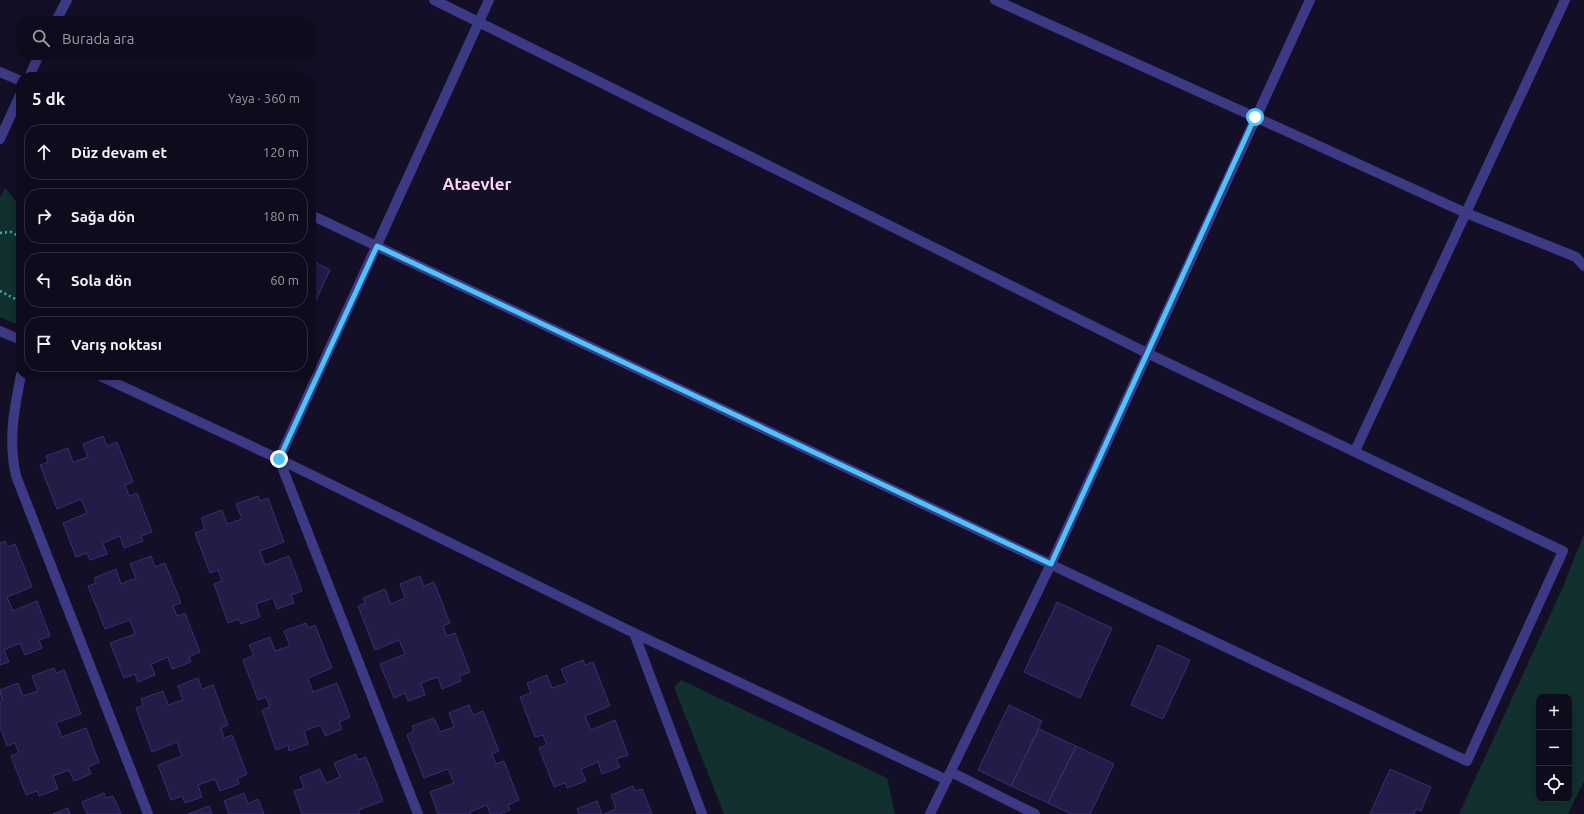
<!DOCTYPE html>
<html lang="tr">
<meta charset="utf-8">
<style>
:root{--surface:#0e0b1c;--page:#171425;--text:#f1f3f6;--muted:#9b9ba3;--line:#2e2b3b}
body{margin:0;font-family:Ubuntu,sans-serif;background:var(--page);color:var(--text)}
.controls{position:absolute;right:12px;bottom:12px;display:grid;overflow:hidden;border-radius:8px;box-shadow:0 2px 10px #0003}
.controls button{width:36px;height:36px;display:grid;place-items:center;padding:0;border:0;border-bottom:1px solid var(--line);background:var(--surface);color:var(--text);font:20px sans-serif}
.stop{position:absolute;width:12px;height:12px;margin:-9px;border:3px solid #4fc3f7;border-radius:50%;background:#fff}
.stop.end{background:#4fc3f7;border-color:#fff;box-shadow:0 1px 4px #0008}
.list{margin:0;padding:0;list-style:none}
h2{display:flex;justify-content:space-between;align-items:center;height:52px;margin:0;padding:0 16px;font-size:17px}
h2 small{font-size:13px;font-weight:400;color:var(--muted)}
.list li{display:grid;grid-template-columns:26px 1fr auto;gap:12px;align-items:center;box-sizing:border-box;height:56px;margin:0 8px 8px;padding:0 8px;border:1px solid var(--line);border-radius:16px}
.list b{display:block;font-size:15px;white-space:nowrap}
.list em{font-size:13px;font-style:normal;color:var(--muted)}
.icon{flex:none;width:22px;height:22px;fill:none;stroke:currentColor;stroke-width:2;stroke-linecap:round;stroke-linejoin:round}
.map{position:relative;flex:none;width:1584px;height:814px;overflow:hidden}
.search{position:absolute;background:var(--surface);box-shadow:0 2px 10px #0003;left:16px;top:16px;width:300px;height:44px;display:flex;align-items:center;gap:10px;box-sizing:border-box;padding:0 14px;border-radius:16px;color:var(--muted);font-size:15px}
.panel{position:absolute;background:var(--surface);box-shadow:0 2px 10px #0003;left:16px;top:72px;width:300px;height:308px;border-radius:16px}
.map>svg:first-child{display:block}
</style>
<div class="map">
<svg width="1584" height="814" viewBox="0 0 1584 814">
<rect width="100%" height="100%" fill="#130f26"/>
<!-- green -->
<path fill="#12302f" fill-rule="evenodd" d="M5 188 21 207V326L0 317V197Z
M1584 534V781L1568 814H1459L1562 589ZM1539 697H1569V799H1539Z
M681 680 887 778 895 814H724L674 687Z"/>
<!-- building -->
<path fill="#241b47" stroke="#3b2d73" d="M311 260 330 270 311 311Z
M103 436 107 446 117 442 133 482 125 485 129 496 137 493 152 532 141 536 143 541 124 548 120 536 103 543 107 554 90 560 87 553 76 557 63 523 87 513 81 499 57 509 40 465 48 462 46 456 68 448 73 462 88 457 83 444Z
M258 496 260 501 268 498 284 542 260 551 265 565 289 556 302 591 291 595 294 603 277 609 273 598 256 604 260 617 241 624 239 619 228 623 214 584 222 581 218 570 210 573 195 533 205 529 201 518 222 510 227 524 242 519 236 504Z
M5 541 7 547 15 544 32 587 7 597 13 611 37 601 50 636 39 640 42 648 25 655 20 643 4 650 9 662 0 665V543Z
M151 556 155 567 165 563 181 603 173 606 177 616 185 613 200 652 189 657 191 662 172 669 168 657 151 664 155 675 138 682 135 674 124 678 110 643 135 634 130 620 105 629 88 586 96 583 94 578 116 569 121 584 136 578 130 564Z
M420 576 424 586 434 582 450 623 443 626 447 636 455 633 470 672 459 676 461 681 442 689 438 677 421 683 425 695 408 701 405 693 394 698 380 664 405 654 399 640 375 650 358 606 365 603 363 598 385 589 391 604 405 598 400 584Z
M1057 602 1112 628 1080 698 1024 672Z
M306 623 308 628 315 625 332 668 308 678 313 692 337 683 350 717 339 722 342 729 325 736 321 725 304 731 308 744 289 751 288 745 276 750 262 710 270 707 266 697 258 700 243 660 254 655 249 645 270 637 275 651 290 646 284 631Z
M1158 645 1190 660 1163 719 1131 705Z
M583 660 585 665 593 662 610 706 585 716 591 730 615 720 628 755 616 759 620 767 602 774 598 762 581 769 586 781 567 788 565 783 554 787 539 748 547 745 543 735 535 737 520 697 531 693 527 683 547 675 552 688 567 683 561 669Z
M54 668 56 673 64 670 81 714 56 723 62 737 86 728 99 762 88 767 91 774 74 781 69 770 53 776 58 789 39 796 37 791 26 795 11 756 19 753 15 743 7 746 0 727V702L2 701 0 690 18 683 23 696 38 691 32 676Z
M198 678 202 689 213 685 228 725 221 728 224 738 232 735 247 774 237 779 239 784 220 791 215 779 198 785 202 797 185 803 182 796 171 800 158 765 182 756 177 742 152 752 136 708 143 705 141 699 163 691 168 705 183 700 178 686Z
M469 705 473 715 483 711 499 751 492 754 496 764 504 761 519 800 508 805 510 810 500 814H490L487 805 470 812 471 814H438L430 792 454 783 448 769 424 778 407 735 414 731 412 726 434 718 440 732 454 727 449 713Z
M1009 705 1042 721 1011 786 978 770Z
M1039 729 1076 746 1048 803 1011 786Z
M1076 746 1114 764 1090 814H1071L1048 803Z
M356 754 358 760 366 757 383 801 358 810 360 814H302L294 791 304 788 300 777 320 769 326 783 340 777 334 763Z
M1390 769 1431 787 1421 811 1416 809 1414 814H1370Z
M633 786 635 791 642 789 652 814H604L616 809 611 795Z
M104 793 106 798 113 796 121 814H87L82 802Z
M244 793 248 804 258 799 264 814H229L224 801Z
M597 801 602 814H579L577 809Z
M209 806 212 814H188Z
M68 808 70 814H53Z"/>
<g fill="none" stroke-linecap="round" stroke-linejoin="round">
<!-- path -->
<path stroke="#2fb8b0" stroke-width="2.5" stroke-dasharray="2 3" stroke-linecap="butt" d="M0 233 11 232 21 237
M0 291 21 302"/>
<!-- minor -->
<path stroke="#3d3a85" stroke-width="10" d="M995 0 1255 117 1466 213 1576 257 1584 266
M56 21 67 0
M0 72 21 81
M29 77 39 55
M0 139 21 93
M311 215 1467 761 1563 551 1147 353 434 0
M0 331 21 340
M21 375C14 410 8 440 16 476L148 814
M98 375 279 459 634 633 947 780
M1355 451 1565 0
M634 633 702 814
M951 772 1035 814
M418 814 279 459 489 0
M930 814 1051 564 1310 0"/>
</g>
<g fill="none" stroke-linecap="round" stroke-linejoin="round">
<!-- route -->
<path stroke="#4fc3f7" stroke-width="5" d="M279 459 377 246 1051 564 1255 117"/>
</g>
<g text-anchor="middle" stroke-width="3.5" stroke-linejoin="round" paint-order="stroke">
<!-- district labels -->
<g font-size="17" font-weight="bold" fill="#ffd6f0" stroke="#130f26">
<text x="477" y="190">Ataevler</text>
</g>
</g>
</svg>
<div class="controls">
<button>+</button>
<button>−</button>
<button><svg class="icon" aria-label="locate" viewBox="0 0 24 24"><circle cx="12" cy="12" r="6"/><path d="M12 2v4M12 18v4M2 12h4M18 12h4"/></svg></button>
</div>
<div class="stop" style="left:1255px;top:117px"></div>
<div class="stop end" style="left:279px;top:459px"></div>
<div class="search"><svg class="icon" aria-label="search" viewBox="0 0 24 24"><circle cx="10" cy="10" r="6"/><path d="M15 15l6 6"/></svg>Burada ara</div>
<section class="panel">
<h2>5 dk<small>Yaya · 360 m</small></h2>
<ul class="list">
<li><svg class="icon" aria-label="ahead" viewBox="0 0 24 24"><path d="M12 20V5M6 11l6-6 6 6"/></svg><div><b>Düz devam et</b></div><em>120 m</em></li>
<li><svg class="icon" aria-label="right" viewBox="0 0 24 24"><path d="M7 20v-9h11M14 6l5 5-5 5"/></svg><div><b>Sağa dön</b></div><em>180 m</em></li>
<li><svg class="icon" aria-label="left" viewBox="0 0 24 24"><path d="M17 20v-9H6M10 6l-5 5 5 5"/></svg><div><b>Sola dön</b></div><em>60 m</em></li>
<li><svg class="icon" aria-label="arrive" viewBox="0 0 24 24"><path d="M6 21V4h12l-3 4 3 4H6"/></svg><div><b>Varış noktası</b></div></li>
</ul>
</section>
</div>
